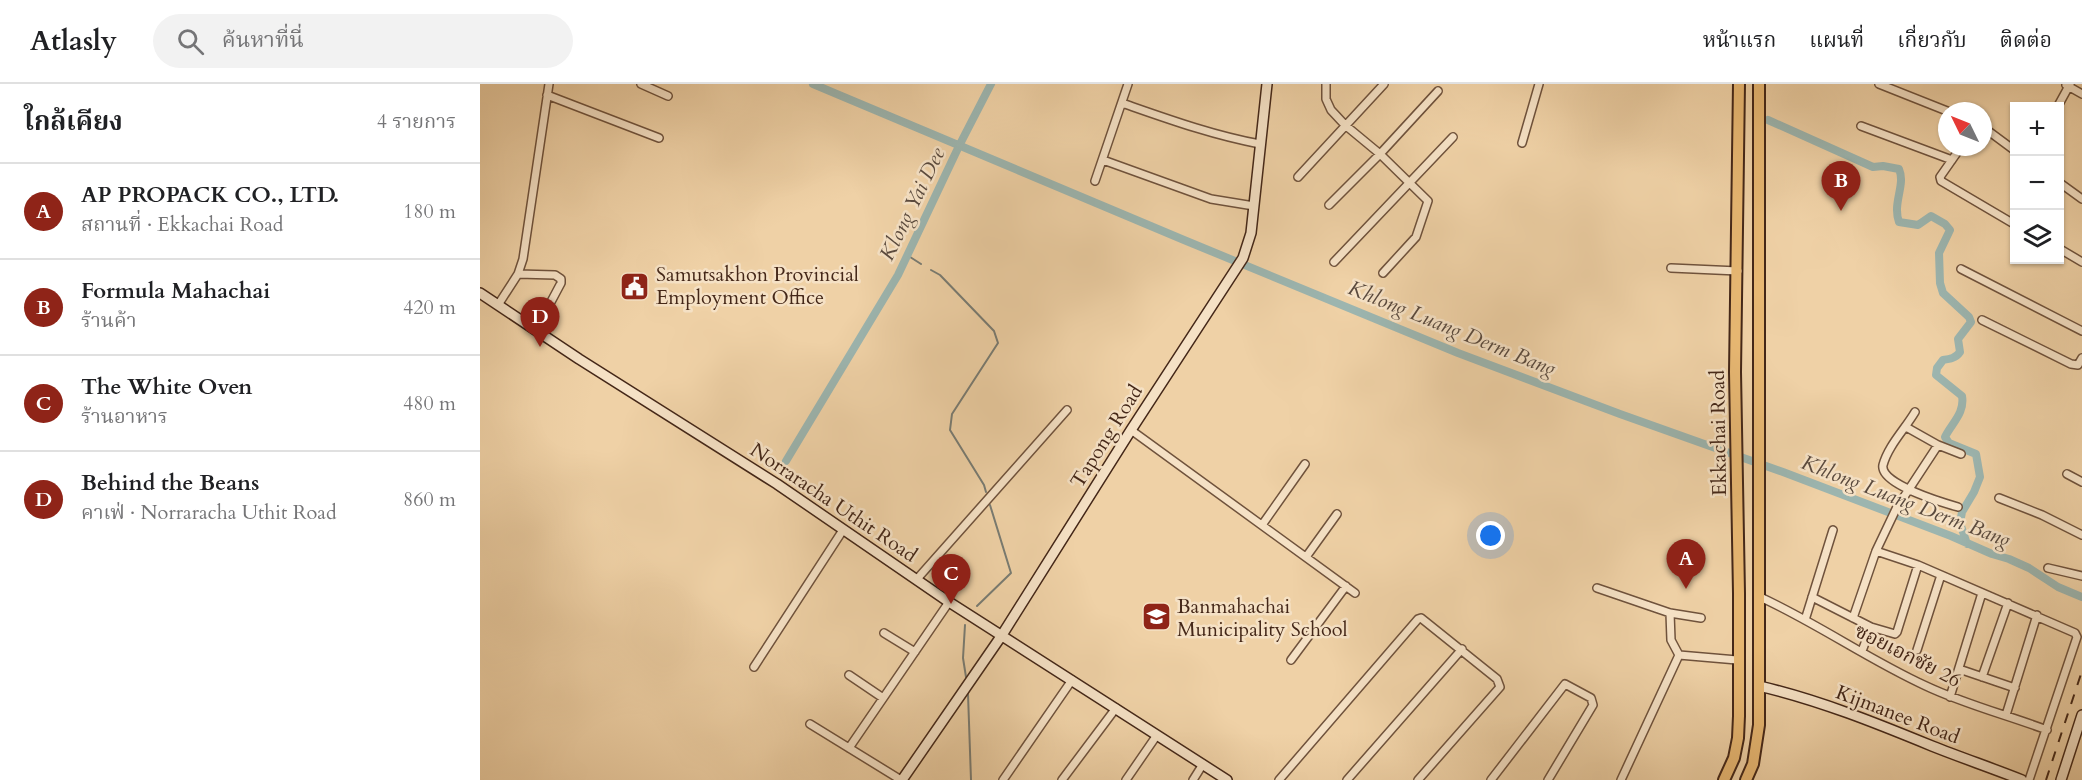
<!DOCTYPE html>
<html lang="th">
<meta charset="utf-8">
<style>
:root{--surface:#fff;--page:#f2f2f2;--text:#202124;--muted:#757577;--line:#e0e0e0;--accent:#8f2418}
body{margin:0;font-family:Cardo,"Noto Serif Thai",serif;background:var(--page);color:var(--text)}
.controls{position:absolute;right:18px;top:18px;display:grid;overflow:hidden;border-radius:0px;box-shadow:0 2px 4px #0004}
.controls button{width:54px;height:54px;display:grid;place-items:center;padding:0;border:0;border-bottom:2px solid var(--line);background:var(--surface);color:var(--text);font:30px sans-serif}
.compass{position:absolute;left:1458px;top:18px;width:54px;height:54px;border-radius:50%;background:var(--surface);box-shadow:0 2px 4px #0004;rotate:313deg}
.you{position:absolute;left:1011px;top:452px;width:21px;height:21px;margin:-15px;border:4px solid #fff;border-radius:50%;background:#1a73e8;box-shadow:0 0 0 9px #1a73e833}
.badge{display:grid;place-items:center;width:39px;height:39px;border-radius:50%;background:var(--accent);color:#fff;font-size:20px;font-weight:700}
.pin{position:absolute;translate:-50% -50px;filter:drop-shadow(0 2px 3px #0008)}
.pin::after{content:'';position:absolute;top:32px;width:21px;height:18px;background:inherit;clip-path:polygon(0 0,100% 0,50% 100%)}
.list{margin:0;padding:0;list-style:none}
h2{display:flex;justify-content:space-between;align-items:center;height:78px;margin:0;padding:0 24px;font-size:26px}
h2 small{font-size:20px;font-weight:400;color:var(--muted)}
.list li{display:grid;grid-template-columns:39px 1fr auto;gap:18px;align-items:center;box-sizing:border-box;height:96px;padding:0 24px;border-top:2px solid var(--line)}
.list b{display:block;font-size:22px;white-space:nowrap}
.list p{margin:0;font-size:20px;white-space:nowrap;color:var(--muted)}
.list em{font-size:20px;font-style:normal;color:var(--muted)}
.icon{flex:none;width:33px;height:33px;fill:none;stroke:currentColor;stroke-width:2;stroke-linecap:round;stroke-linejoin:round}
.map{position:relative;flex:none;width:1602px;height:696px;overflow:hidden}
header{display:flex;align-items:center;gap:36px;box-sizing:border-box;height:84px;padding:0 30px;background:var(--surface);border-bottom:2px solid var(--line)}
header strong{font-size:28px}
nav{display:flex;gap:33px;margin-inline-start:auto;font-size:21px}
.search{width:420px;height:54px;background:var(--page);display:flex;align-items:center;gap:15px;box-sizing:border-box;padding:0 21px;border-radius:33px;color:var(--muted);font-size:22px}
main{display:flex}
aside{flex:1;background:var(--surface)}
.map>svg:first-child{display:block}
</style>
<header>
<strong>Atlasly</strong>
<div class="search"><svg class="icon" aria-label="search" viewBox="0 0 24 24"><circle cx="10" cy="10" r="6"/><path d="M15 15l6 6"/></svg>ค้นหาที่นี่</div>
<nav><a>หน้าแรก</a><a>แผนที่</a><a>เกี่ยวกับ</a><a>ติดต่อ</a></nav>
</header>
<main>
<aside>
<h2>ใกล้เคียง<small>4 รายการ</small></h2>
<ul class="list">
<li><span class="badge">A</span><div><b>AP PROPACK CO., LTD.</b><p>สถานที่ · Ekkachai Road</p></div><em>180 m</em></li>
<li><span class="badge">B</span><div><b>Formula Mahachai</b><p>ร้านค้า</p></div><em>420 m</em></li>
<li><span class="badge">C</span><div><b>The White Oven</b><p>ร้านอาหาร</p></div><em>480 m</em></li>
<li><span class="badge">D</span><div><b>Behind the Beans</b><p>คาเฟ่ · Norraracha Uthit Road</p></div><em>860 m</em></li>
</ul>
</aside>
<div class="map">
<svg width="1602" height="696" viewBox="0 0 1602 696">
<rect width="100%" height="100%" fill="#efd1a6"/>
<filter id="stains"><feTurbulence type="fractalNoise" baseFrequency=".00333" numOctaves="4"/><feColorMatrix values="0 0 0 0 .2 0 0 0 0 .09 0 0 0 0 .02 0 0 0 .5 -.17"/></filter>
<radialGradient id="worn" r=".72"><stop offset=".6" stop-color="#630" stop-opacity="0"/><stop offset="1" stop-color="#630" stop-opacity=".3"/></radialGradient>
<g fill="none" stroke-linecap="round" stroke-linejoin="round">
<!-- stream -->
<path stroke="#797c73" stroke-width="2" d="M427 171 441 180
M451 186 460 191 514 247 518 259 472 330 470 346 504 401 506 408
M497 522 531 489 510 421
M485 541 483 574 486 593
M488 610 491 696"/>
<!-- canal -->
<path stroke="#9cb5af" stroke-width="8" d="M333 0 704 156 978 269 1140 330 1303 388 1471 452 1512 470 1529 475 1549 484 1578 503 1602 513
M1288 36 1393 83 1403 82 1419 85C1426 101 1412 119 1419 138L1438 141 1451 132 1465 140 1470 146 1459 169 1460 199 1463 209 1489 233 1491 238 1478 255 1480 268C1476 274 1470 275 1463 276L1457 284 1456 291 1482 312C1485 329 1472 339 1465 353L1469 359 1496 370 1500 393 1494 408 1482 428 1480 439 1487 460
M306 377 418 191 479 62 511 0"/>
<defs>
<path id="street" d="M161 0 188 12
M846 0V15L851 26 865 41 900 70 948 117 936 153 903 189
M1399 0 1467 27
M1586 1 1602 10
M67 11 179 54
M642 19C688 35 732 51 780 60
M1578 22 1590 0
M1381 42 1472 76
M1503 43 1534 66
M1042 59 1059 0
M1481 63 1460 93 1461 97 1534 140
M623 76 731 115 774 122
M818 93 904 0
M615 97 648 0
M1580 99 1602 115
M849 121 900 70 958 7
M1580 165 1602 178
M854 178 973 53
M1191 184 1258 187
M1481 185 1602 247
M38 190 75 191 81 195V199L56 246
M18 221 38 190 43 175 69 0
M1502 236 1591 280 1598 281 1602 274
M1435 328C1425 345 1408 362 1403 381 1399 400 1464 419 1478 423
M1426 343 1458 361 1481 370
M651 346 875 509
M1458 361 1416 425 1396 467 1438 481 1595 549 1597 553 1549 696
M1587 390 1602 398
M1519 414 1562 431 1602 451
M782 441 825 380
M826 473 857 430
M1568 484 1602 492
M437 495 587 326
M1117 504 1190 529 1221 534
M1280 513C1337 539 1389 576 1446 602 1484 620 1527 631 1567 646
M1332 513 1391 543
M1190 529 1191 556 1199 571
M1373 534 1396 467
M1325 536 1353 446
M404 549 435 568
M1437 566 1461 491
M1382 567 1391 543 1415 550 1417 548 1438 481
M811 576 866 502
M274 583 363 446
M1479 585 1535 604
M369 591 403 614
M1502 593 1528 519
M1470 613 1502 509
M1526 631 1557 531
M330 640 421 696
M369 664 469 518
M523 696 592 596
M582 696 636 624
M646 696 677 651
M713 696 723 680
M799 696 938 535 941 534 1017 595 1020 603 938 696
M867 696 982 565
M1011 696 1085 600 1111 614 1113 621 1068 696
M1141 696 1199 571 1257 576"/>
<path id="secondary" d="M0 209 99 275 297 400 469 518 747 696
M1279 602C1339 616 1396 639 1452 662 1482 674 1512 684 1542 696
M422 696 522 551 651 346 763 174 771 149 787 0
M1581 696 1602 631"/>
<path id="primary" d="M1244 696 1254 674 1258 654 1259 632V509L1255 288 1259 0
M1266 696 1273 680 1279 641V0"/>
</defs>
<!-- street casing -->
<use href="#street" stroke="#6f523c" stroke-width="10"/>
<!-- secondary casing -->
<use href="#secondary" stroke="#442718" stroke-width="12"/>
<!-- primary casing -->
<use href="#primary" stroke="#442718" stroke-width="14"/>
<!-- street -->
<use href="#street" stroke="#f5e1c5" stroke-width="7"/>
<!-- secondary -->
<use href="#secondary" stroke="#f5e1c5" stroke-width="9"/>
<!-- primary -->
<use href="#primary" stroke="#e8b873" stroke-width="10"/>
<!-- rail -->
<path stroke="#442718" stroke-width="2" stroke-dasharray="10 10" stroke-linecap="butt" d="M1566 696 1602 587"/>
</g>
<!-- icons -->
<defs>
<symbol id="civic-square" viewBox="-11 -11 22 22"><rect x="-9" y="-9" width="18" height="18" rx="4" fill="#8f2418" stroke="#f5e1c5"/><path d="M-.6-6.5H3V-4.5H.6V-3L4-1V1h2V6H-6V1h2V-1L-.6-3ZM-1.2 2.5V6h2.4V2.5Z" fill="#fff"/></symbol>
<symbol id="school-square" viewBox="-11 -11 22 22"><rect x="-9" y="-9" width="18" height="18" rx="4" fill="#8f2418" stroke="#f5e1c5"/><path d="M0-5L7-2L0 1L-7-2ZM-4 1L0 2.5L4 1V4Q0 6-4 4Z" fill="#fff"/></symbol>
</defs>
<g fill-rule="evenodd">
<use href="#civic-square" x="138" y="186" width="33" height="33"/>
<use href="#school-square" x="660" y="516" width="33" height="33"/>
</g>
<g text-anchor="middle" stroke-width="5" stroke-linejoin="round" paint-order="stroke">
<!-- poi labels -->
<g font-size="20" fill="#442718" stroke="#f5e1c5" text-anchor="start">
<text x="176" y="197">Samutsakhon Provincial<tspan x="176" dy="23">Employment Office</tspan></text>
<text x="697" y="529">Banmahachai<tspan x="697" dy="23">Municipality School</tspan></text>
</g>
<!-- street labels -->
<g font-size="20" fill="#442718" stroke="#f5e1c5">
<text transform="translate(1238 349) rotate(-91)" y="7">Ekkachai Road</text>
<text transform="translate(626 352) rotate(-58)" y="7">Tapong Road</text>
<text transform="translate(354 418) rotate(34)" y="7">Norraracha Uthit Road</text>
<text transform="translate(1428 571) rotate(27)" y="7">ซอยเอกชัย 26</text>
<text transform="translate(1418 630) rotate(21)" y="7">Kijmanee Road</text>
</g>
<!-- water labels -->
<g font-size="21" font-style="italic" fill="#5a4a3e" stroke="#f5e1c5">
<text transform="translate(432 120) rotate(-64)" y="7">Klong Yai Dee</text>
<text transform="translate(972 244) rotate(22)" y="7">Khlong Luang Derm Bang</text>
<text transform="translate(1426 417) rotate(21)" y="7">Khlong Luang Derm Bang</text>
</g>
</g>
<rect width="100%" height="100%" filter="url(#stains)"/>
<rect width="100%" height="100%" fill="url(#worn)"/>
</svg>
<div class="controls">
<button>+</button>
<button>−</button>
<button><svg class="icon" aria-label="layers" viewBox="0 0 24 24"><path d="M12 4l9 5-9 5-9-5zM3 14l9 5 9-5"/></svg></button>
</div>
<svg class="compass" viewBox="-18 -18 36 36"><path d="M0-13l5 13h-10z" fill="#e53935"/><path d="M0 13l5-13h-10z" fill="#757577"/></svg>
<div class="you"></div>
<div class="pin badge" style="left:1206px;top:505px">A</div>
<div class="pin badge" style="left:1361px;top:127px">B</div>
<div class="pin badge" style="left:471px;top:520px">C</div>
<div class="pin badge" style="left:60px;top:263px">D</div>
</div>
</main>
